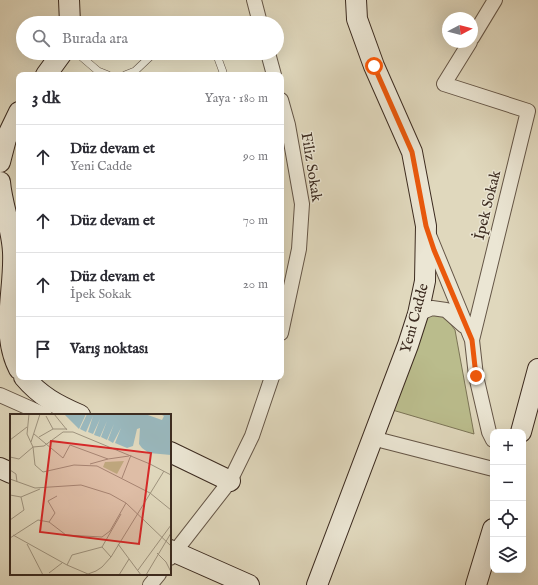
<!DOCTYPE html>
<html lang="tr">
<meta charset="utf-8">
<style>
:root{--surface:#fff;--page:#f7f7f7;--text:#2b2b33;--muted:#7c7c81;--line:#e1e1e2}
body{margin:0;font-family:"IM FELL English",serif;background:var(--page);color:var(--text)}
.controls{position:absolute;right:12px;bottom:12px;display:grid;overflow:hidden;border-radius:8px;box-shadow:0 4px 16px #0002}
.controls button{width:36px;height:36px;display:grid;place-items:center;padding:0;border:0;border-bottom:1px solid var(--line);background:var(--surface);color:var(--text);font:20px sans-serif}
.compass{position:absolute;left:442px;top:12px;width:36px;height:36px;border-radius:50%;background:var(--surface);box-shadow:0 4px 16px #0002;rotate:83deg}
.stop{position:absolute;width:12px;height:12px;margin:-9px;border:3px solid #ea580c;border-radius:50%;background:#fff}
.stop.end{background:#ea580c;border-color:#fff;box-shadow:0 1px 4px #0008}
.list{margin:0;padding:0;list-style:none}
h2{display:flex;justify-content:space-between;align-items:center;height:52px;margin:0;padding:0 16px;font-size:17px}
h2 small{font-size:13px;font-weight:400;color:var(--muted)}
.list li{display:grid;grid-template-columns:26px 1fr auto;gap:12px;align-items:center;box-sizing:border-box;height:64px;padding:0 16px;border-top:1px solid var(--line)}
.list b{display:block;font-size:15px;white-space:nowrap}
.list p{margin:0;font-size:13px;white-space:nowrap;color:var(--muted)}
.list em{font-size:13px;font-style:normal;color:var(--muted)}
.icon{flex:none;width:22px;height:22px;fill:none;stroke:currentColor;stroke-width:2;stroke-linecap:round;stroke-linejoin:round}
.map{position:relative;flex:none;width:538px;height:585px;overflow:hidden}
.search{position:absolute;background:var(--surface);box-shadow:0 4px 16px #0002;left:16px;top:16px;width:268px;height:44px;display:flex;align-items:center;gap:10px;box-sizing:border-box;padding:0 14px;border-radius:22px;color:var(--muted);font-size:15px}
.panel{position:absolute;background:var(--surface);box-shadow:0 4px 16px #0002;left:16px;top:72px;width:268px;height:308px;border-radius:8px}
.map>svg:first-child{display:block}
</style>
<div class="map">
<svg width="538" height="585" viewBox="0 0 538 585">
<rect width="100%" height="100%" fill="#e0d8bd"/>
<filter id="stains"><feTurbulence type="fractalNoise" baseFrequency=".005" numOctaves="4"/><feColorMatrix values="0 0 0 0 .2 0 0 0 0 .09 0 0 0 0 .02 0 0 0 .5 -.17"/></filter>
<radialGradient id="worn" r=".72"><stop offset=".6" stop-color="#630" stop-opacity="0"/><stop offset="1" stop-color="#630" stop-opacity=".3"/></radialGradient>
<!-- green -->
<path fill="#babc8c" stroke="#7b7456" d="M435 314 446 318 455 330 474 434 389 409 424 317Z"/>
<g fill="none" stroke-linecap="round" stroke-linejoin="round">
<defs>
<path id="lane" d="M77 53 98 71 108 75
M216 53 223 72
M125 75 135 71 154 53"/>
<path id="street" d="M254 0 260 23
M472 38 495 0
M470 42 444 84 528 111 472 340 476 376 489 432 493 440
M268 53 274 75
M281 100 288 125 302 204 299 249 281 333
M429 235 472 340
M418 314 432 308 446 310 464 326
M0 395 45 415
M372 438 493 469
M170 558 230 481 252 436 272 377
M150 585 159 574"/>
<path id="secondary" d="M69 0 70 23
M46 75 62 53
M0 162 6 139 19 112
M0 182C2 206 12 228 13 252 15 291 0 332 19 369
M24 377C40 396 57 405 80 415
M521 432 538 369
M170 452 230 481
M0 468 11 473
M170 550 249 585
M317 585 408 345 418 314 425 281 426 226 412 152 374 66 357 19 356 0
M476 585 493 529"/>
</defs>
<!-- lane casing -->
<use href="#lane" stroke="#655647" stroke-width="8"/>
<!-- street casing -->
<use href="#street" stroke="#655647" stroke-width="16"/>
<!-- secondary casing -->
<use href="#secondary" stroke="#3c2b20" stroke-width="22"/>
<!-- lane -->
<use href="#lane" stroke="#ebe6d4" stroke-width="7"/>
<!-- street -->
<use href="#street" stroke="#ebe6d4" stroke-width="14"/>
<!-- secondary -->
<use href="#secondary" stroke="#ebe6d4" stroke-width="20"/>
</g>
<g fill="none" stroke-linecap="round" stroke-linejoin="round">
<!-- route -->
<path stroke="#ea580c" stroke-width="5" d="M374 66 412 152 426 226 434 250 472 340 476 376"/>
</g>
<g text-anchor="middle" stroke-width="3" stroke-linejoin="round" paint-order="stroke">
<!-- street labels -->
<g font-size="15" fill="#3c2b20" stroke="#ebe6d4">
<text transform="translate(312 167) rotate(81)" y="5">Filiz Sokak</text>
<text transform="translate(487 205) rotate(-76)" y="5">İpek Sokak</text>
<text transform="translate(414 318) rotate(-75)" y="5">Yeni Cadde</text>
</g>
</g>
<!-- overview -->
<g transform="translate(10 414)">
<rect width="161" height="161" fill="#e0d8bd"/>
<path d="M114 47 107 60 93 53 95 48Z" fill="#babc8c"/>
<path d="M54 0H76L69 15ZM77 0H135L152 6 154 2 150 0H161V41L139 39 132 34 129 30 130 14 127 15 123 32 117 34 105 29 111 14 103 29 98 26 104 10 97 26 91 23 97 7 90 23 84 21 90 5 83 20 78 18 83 2 76 18 70 15Z" fill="#99b7bc"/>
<path fill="none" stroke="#9e937e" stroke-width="1" d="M19 0 17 20 23 33 34 32 53 18H63L140 50 161 61M44 0 57 16M36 2 43 15M24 20 53 44 60 31 98 45 119 42M29 23 43 15H57M0 26 17 13M21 28 30 0M0 43 9 45 23 33 25 51 33 58 64 51 87 52 140 79 161 96M80 50 98 45M0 56 6 60 7 68M112 64 121 41M0 65 25 74 71 71 100 80 116 89 161 132M0 81 11 83 30 75M0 106 14 96 11 83M39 108 45 99 38 87 47 82M3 121 57 151 78 160 86 157 92 153 101 143 154 57M0 124 28 106 39 108 56 121 92 123 100 117 116 89M17 130 33 161M108 130 131 161M92 133 101 143M147 139 156 148 161 158M57 151 62 141 92 133 111 100M128 156 161 111M39 159 52 149M109 161 119 145M136 161 161 119"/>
<path fill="#d62828" fill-opacity="0.15" stroke="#d62828" stroke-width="2" d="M41 27 141 39 129 130 30 118Z"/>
<rect width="161" height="161" fill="none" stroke="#3c2b20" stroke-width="2"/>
</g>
<rect width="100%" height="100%" filter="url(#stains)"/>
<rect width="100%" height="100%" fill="url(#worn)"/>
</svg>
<div class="controls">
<button>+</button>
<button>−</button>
<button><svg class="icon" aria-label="locate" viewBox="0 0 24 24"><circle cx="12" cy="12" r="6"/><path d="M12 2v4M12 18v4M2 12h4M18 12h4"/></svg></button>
<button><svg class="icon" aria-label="layers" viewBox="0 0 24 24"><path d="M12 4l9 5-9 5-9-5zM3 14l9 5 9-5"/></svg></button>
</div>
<svg class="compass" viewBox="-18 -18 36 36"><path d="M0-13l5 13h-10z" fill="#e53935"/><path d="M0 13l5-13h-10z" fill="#7c7c81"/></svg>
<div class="stop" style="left:374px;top:66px"></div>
<div class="stop end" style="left:476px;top:376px"></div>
<div class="search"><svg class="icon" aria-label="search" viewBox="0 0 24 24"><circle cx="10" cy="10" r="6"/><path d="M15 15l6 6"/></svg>Burada ara</div>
<section class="panel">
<h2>3 dk<small>Yaya · 180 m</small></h2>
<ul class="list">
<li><svg class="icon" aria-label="ahead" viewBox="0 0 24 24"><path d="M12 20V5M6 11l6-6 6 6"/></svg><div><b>Düz devam et</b><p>Yeni Cadde</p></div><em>90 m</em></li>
<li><svg class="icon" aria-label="ahead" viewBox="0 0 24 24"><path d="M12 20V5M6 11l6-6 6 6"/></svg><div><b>Düz devam et</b></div><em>70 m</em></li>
<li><svg class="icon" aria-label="ahead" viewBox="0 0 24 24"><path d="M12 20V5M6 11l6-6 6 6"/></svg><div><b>Düz devam et</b><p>İpek Sokak</p></div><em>20 m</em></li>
<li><svg class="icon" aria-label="arrive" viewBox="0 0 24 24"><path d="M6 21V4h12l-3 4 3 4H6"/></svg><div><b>Varış noktası</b></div></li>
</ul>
</section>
</div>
